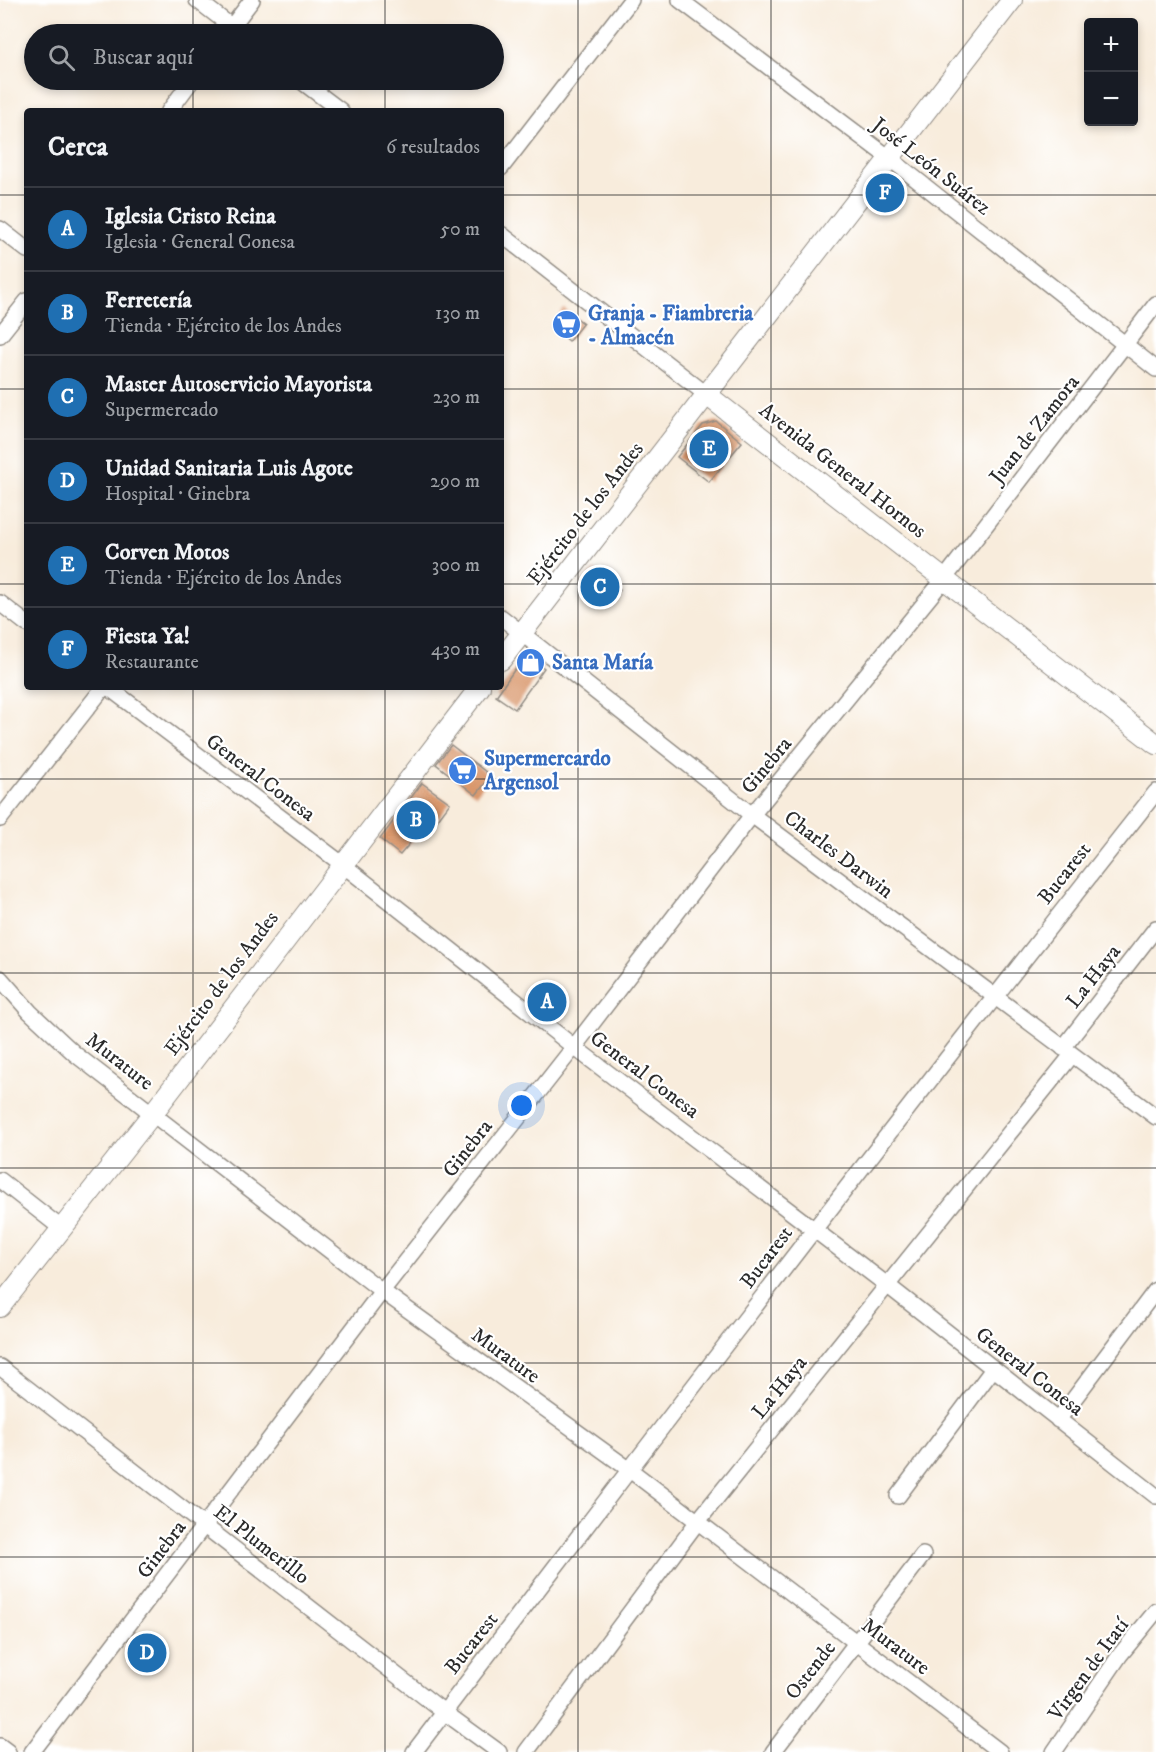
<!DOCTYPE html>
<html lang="es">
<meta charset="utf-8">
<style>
:root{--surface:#171b24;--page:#20242c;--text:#f1f3f6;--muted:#9ea1a6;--line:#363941;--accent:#1f6fb2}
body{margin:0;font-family:"IM FELL DW Pica",serif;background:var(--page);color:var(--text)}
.controls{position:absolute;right:18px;top:18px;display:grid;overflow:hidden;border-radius:6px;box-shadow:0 3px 9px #0003}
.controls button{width:54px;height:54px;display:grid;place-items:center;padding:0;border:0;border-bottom:2px solid var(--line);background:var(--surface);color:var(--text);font:30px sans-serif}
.you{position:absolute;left:522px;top:1106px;width:21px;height:21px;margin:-15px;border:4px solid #fff;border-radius:50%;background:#1a73e8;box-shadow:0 0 0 9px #1a73e833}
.badge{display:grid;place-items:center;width:39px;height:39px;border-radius:50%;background:var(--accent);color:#fff;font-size:20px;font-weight:700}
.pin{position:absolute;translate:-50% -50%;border:3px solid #fff;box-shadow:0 2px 6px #0006}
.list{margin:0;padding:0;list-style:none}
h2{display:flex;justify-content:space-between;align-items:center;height:78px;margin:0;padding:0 24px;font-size:26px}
h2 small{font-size:20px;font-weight:400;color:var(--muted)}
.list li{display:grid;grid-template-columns:39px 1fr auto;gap:18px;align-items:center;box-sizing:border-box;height:84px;padding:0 24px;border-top:2px solid var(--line)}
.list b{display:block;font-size:22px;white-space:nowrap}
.list p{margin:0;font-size:20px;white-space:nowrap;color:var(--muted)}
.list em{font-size:20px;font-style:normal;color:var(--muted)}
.icon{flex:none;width:33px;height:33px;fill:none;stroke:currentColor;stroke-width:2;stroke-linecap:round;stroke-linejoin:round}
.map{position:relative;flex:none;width:1156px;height:1752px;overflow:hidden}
.search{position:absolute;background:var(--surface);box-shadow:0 3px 9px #0003;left:24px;top:24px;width:480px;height:66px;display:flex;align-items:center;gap:15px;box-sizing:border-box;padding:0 21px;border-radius:33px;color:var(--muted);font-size:22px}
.panel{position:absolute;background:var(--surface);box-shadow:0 3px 9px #0003;left:24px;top:108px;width:480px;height:582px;border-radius:6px}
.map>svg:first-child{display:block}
</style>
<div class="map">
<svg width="1156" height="1752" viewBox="0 0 1156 1752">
<rect width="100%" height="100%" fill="#fff"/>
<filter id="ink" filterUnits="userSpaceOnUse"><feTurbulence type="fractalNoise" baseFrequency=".0167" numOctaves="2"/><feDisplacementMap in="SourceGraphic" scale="12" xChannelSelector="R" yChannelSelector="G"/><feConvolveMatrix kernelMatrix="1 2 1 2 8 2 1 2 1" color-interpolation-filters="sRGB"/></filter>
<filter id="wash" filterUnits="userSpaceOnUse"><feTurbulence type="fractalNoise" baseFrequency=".008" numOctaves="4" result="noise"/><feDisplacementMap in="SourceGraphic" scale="24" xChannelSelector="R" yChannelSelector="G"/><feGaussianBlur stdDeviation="1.35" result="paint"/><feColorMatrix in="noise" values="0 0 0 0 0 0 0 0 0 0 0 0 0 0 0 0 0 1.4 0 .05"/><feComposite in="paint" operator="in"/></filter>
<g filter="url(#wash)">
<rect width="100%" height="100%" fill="#f8ecdc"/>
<g id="blocks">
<!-- building -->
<path fill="#d9976c" d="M883 188H888L901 199 892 210 876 196Z
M564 309 583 323 569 341 551 326Z
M716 421 742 442 709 482 677 457 703 425Z
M594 569 620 590 607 606 581 584Z
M530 658 544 668 515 709 496 696 522 659Z
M451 745 491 776 476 795 436 764Z
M422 783 450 803 423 839 417 835 400 855 380 839Z"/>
</g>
</g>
<g filter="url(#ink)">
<use href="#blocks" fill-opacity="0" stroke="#928c84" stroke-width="1.5"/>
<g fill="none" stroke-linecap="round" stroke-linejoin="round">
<defs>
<path id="minor" d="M197 0 241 34
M680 0 888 157 1156 369
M226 34 252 0
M300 80 341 111
M169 111 192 80
M501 168 631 0
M0 229 27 250
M501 234 707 395
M0 335 27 301
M0 603 27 624
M501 617 752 815 1156 1117
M108 687 342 864 574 1047 887 1285 1156 1496
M0 819 104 687
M0 978 30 1012 75 1054 382 1291 630 1470 1000 1752
M1063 1048 1156 928
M0 1180 61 1228
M0 1367 444 1712 499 1752
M1058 1420 1156 1290
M898 1496 993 1369
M0 1746 8 1752
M32 1752 382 1291 574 1047 752 815 945 578 1156 304
M414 1752C659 1430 905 1109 1156 792
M526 1752 698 1521 1072 1055
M773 1752 923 1555
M1054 1752 1120 1655 1156 1611"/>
<path id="major" d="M707 395 1156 744
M501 660C672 441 840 219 1012 0
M0 1307 153 1113 480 687"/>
</defs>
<!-- minor casing -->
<use href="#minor" stroke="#928c84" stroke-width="18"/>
<!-- major casing -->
<use href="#major" stroke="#928c84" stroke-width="22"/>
<!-- minor -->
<use href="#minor" stroke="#fff" stroke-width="15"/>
<!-- major -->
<use href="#major" stroke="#fff" stroke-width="20"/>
</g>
</g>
<!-- grid -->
<path fill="none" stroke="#2b2b2b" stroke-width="1.5" stroke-opacity="0.55" d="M193 0V34M385 0V34M578 0V1752M771 0V1752M963 0V1752M193 80V111M385 80V111M0 195H27M501 195H1156M0 389H27M501 389H1156M0 584H27M501 584H1156M193 687V1752M385 687V1752M0 779H1156M0 973H1156M0 1168H1156M0 1363H1156M0 1557H1156"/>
<!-- icons -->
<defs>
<symbol id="supermarket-disc" viewBox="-11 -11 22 22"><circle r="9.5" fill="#3f7fe0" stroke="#fff"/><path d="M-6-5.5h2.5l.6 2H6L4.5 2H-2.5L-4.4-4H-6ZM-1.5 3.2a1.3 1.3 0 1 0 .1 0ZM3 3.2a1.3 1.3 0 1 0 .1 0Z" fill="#fff"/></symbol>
<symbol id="shop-disc" viewBox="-11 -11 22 22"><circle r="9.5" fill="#3f7fe0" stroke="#fff"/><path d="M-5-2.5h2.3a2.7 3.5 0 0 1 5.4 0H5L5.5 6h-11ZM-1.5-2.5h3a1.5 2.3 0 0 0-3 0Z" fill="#fff"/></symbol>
</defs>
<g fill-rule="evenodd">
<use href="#supermarket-disc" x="550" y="308" width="33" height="33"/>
<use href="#shop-disc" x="514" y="646" width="33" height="33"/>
<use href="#supermarket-disc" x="446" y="754" width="33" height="33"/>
</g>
<g text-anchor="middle" stroke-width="4.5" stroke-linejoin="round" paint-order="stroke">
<!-- street labels -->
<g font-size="21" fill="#2b2b2b" stroke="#fff">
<text transform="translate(932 166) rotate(38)" y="7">José León Suárez</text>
<text transform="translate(1034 429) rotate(-52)" y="7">Juan de Zamora</text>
<text transform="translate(843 470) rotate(38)" y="7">Avenida General Hornos</text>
<text transform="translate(585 513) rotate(-52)" y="7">Ejército de los Andes</text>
<text transform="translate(766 765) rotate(-51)" y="7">Ginebra</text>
<text transform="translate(261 777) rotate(37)" y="7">General Conesa</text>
<text transform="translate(839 854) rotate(37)" y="7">Charles Darwin</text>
<text transform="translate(1064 873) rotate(-52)" y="7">Bucarest</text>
<text transform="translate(1093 976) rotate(-52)" y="7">La Haya</text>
<text transform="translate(221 983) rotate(-53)" y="7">Ejército de los Andes</text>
<text transform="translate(120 1061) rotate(38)" y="7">Murature</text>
<text transform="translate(645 1074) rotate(37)" y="7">General Conesa</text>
<text transform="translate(467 1148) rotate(-52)" y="7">Ginebra</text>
<text transform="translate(766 1257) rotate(-53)" y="7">Bucarest</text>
<text transform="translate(506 1355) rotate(36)" y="7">Murature</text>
<text transform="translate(1030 1371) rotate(38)" y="7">General Conesa</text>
<text transform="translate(779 1387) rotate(-51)" y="7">La Haya</text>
<text transform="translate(262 1544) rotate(38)" y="7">El Plumerillo</text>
<text transform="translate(161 1549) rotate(-53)" y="7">Ginebra</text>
<text transform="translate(471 1643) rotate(-52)" y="7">Bucarest</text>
<text transform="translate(896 1646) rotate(37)" y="7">Murature</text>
<text transform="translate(1088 1669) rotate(-54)" y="7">Virgen de Itatí</text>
<text transform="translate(810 1670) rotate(-52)" y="7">Ostende</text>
</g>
<!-- shop labels -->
<g font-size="21" font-weight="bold" fill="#366cbe" stroke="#fff" text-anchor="start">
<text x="588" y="320">Granja - Fiambreria<tspan x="588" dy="24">- Almacén</tspan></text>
<text x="552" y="669">Santa María</text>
<text x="484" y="765">Supermercardo<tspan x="484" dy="24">Argensol</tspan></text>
</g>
</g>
</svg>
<div class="controls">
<button>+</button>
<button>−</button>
</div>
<div class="you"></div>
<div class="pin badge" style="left:547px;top:1002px">A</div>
<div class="pin badge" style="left:416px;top:820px">B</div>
<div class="pin badge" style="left:600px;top:587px">C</div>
<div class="pin badge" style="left:147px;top:1653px">D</div>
<div class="pin badge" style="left:709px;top:449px">E</div>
<div class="pin badge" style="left:885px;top:193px">F</div>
<div class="search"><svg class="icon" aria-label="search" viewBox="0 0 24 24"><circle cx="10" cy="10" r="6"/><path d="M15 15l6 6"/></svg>Buscar aquí</div>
<section class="panel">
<h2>Cerca<small>6 resultados</small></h2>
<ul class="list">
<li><span class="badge">A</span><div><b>Iglesia Cristo Reina</b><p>Iglesia · General Conesa</p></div><em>50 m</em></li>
<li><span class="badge">B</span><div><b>Ferretería</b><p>Tienda · Ejército de los Andes</p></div><em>130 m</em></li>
<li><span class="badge">C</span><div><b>Master Autoservicio Mayorista</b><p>Supermercado</p></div><em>230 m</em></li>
<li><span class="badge">D</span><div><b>Unidad Sanitaria Luis Agote</b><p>Hospital · Ginebra</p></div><em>290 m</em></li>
<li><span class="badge">E</span><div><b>Corven Motos</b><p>Tienda · Ejército de los Andes</p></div><em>300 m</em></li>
<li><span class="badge">F</span><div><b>Fiesta Ya!</b><p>Restaurante</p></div><em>430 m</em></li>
</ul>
</section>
</div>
